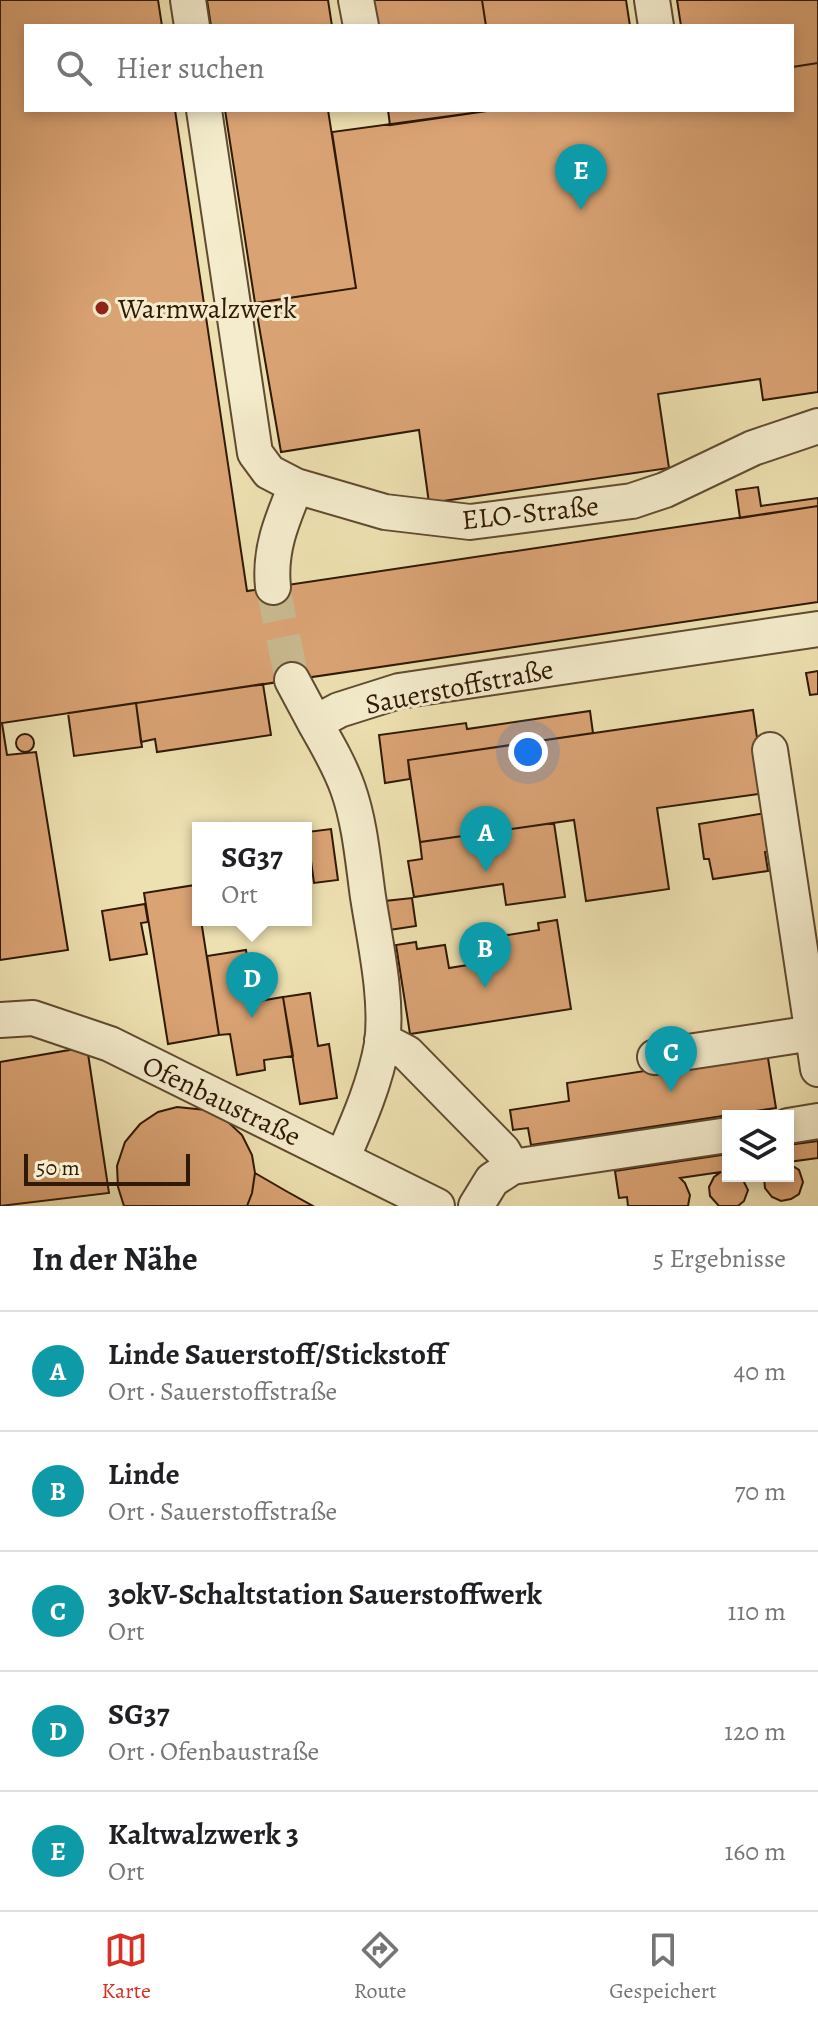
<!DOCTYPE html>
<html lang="de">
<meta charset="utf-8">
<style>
:root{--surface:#fff;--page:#f6f6f6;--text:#202124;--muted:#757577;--line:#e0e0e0;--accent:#d93025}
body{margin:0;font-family:Alegreya,serif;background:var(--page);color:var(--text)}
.controls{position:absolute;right:24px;bottom:24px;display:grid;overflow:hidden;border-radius:0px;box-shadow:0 4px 12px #0003}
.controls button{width:72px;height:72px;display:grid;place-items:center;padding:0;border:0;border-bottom:2px solid var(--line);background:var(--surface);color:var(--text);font:40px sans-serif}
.scale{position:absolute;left:24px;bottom:20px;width:166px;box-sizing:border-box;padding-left:8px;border:4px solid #301905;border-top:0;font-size:22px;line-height:28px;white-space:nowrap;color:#301905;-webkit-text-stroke:6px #f4eccc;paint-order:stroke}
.you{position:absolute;left:528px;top:752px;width:28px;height:28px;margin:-20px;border:6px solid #fff;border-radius:50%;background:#1a73e8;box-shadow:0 0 0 12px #1a73e833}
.badge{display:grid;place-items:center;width:52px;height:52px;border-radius:50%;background:var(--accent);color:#fff;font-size:26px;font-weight:700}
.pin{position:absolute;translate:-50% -66px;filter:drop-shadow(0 2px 4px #0008)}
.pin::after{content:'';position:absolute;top:42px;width:28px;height:24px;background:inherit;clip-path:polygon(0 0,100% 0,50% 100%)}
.popup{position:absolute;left:192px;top:822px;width:120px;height:104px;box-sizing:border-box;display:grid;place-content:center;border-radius:0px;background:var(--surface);filter:drop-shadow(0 2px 6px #0005);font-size:26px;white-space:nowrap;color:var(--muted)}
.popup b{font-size:30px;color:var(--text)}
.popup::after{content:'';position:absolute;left:50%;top:100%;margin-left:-16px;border:16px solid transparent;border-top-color:var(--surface)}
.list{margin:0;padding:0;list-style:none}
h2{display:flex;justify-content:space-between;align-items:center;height:104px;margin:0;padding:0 32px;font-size:34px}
h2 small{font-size:26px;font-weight:400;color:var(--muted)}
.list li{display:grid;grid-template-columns:52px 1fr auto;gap:24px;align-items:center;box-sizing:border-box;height:120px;padding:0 32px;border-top:2px solid var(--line)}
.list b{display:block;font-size:30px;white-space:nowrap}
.list p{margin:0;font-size:26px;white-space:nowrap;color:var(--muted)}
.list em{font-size:26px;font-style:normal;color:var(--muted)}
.icon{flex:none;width:44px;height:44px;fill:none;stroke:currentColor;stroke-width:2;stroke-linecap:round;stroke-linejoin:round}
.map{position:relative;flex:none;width:818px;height:1206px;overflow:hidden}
.search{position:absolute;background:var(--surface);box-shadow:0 4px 12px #0003;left:24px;right:24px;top:24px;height:88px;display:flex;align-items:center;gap:20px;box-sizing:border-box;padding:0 28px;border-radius:0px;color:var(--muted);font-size:30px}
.sheet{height:704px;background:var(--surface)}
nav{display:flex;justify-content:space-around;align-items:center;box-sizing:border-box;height:112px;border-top:2px solid var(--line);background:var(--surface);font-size:22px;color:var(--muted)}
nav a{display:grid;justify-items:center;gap:4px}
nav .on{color:var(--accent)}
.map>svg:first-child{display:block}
</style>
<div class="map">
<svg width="818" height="1206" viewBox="0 0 818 1206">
<rect width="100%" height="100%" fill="#eee1b1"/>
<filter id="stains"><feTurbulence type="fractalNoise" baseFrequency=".0025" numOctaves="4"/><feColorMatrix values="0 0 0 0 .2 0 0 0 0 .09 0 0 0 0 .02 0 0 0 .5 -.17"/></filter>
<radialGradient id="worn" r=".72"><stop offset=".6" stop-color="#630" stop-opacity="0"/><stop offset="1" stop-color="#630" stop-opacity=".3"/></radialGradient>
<!-- building -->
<path fill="#daa374" stroke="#301905" stroke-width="2" d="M0 0H158L162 26H26V110H175L247 591 818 506V602L2 723 7 755 36 752 68 950 0 960Z
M207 0H328L332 26H211Z
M371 0H482L486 26H375Z
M482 0H626L630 26H486Z
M677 0H818V63L792 67V26H681Z
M818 63V392L763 400 760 379 658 394 669 468 429 503 419 430 281 452 255 303 356 288 332 132 494 110H792V67Z
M225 110H328L356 288 255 303Z
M388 110H494L390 125Z
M758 487 761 506 818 498V506L740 518 736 490Z
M818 671V694L810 695 806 673Z
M263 684 271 735 157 752 155 739 141 742 136 703Z
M136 703 142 747 74 756 68 713Z
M753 710 765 793 657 808 669 889 586 901 574 820 420 842 408 760Z
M590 711 593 733 408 760 410 779 385 783 379 735 466 723 467 729Z
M16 743a9 9 0 1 1 18 0a9 9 0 1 1-18 0Z
M765 813 771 851 765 852 768 871 713 879 709 859H704L699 824Z
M554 823 565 897 506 905 503 884 414 897 408 861 422 859 420 842Z
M331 829 338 880 314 883 307 832Z
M195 885 198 920H201L219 1035 168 1044 144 893Z
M412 898 416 926 389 930 385 901Z
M145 904 148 922 141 923 147 954 110 960 102 911Z
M557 920 571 1009 410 1034 396 945 416 942 417 949 445 945 449 968 499 960 495 937 539 930 538 923Z
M246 950 254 1002 283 997 293 1056 264 1060 265 1070 237 1075 230 1034 219 1035 207 956Z
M310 993 318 1046 329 1044 337 1098 300 1104 283 997Z
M87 1047 109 1193 0 1206V1062Z
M767 1052 776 1108 531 1145 528 1128 513 1130 510 1110 569 1101 567 1083Z
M177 1107 206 1110 227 1121 242 1135 252 1155 255 1173 252 1193 247 1206H124L118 1187 117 1166 125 1142 140 1124 158 1112Z
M818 1141V1158L788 1162V1145Z
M728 1154V1176H741L748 1190 744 1201 738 1206H719L710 1196 709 1187 714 1177 721 1172 680 1178 685 1183 690 1195 688 1206H628L627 1197 619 1198 615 1171Z
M788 1163 799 1170 803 1182 799 1194 791 1199 781 1201 772 1197 765 1188 764 1178 765 1176H788Z
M255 1173 286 1191 313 1206H247L252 1193Z"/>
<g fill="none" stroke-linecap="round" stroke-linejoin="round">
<!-- minor-tunnel -->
<path stroke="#c8b98f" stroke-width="34" stroke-dasharray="34 17" stroke-linecap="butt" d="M273 587 292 680"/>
<defs>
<path id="minor" d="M188 0 192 26
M356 0 361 26
M652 0 656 26
M204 110 255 453 269 472 296 486 385 512 470 522 632 501 665 490 753 448 818 426
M273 587C269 550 282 520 296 486
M292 680 315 723
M770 750 818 1069
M0 1020 33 1018 110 1044 437 1206
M382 1040 407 1053 503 1151 512 1167
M655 1057 813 1033
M788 1126 818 1121
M342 1159C358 1122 375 1084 382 1044 388 999 375 942 368 897 363 861 360 823 348 789 340 766 327 744 315 723L339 710 399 691 818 629
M476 1206 492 1180 512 1167 728 1135"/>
</defs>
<!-- minor casing -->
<use href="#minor" stroke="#604b30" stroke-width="38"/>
<!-- minor -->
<use href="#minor" stroke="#f4eccc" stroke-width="34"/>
</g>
<!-- markers -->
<circle fill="#8f2418" stroke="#f4eccc" stroke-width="3" cx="102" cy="308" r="8"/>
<g text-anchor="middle" stroke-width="6" stroke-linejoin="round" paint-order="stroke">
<!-- poi labels -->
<g font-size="28" fill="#301905" stroke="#f4eccc" text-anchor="start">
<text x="118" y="318">Warmwalzwerk</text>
</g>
<!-- street labels -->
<g font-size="28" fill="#301905" stroke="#f4eccc">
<text transform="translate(530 512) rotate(-6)" y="10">ELO-Straße</text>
<text transform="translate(459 686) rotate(-11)" y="10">Sauerstoffstraße</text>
<text transform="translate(222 1100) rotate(26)" y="10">Ofenbaustraße</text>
</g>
</g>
<rect width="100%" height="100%" filter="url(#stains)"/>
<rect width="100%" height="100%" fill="url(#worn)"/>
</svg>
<div class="controls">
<button><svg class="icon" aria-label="layers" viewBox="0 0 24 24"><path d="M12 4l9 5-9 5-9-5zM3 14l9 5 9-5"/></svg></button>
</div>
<div class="scale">50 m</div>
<div class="you"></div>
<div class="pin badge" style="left:486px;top:872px;background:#0f9aa8">A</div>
<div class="pin badge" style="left:485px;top:988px;background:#0f9aa8">B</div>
<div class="pin badge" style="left:671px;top:1092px;background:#0f9aa8">C</div>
<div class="pin badge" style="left:252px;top:1018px;background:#0f9aa8">D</div>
<div class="popup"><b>SG37</b>Ort</div>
<div class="pin badge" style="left:581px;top:210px;background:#0f9aa8">E</div>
<div class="search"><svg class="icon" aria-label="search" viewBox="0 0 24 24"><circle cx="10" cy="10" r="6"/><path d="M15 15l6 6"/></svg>Hier suchen</div>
</div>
<section class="sheet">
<h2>In der Nähe<small>5 Ergebnisse</small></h2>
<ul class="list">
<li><span class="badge" style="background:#0f9aa8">A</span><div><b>Linde Sauerstoff/Stickstoff</b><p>Ort · Sauerstoffstraße</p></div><em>40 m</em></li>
<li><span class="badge" style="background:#0f9aa8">B</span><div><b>Linde</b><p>Ort · Sauerstoffstraße</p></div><em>70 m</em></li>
<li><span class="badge" style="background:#0f9aa8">C</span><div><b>30kV-Schaltstation Sauerstoffwerk</b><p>Ort</p></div><em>110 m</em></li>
<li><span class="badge" style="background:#0f9aa8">D</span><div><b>SG37</b><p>Ort · Ofenbaustraße</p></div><em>120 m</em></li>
<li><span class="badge" style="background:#0f9aa8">E</span><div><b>Kaltwalzwerk 3</b><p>Ort</p></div><em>160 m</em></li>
</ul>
</section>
<nav>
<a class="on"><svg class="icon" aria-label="map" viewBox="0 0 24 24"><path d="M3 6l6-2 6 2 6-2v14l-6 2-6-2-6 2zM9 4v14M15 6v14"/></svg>Karte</a>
<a><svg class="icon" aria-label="directions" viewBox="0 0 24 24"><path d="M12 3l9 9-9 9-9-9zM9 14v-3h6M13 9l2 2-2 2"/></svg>Route</a>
<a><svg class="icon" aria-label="saved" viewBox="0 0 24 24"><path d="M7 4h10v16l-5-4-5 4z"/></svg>Gespeichert</a>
</nav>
